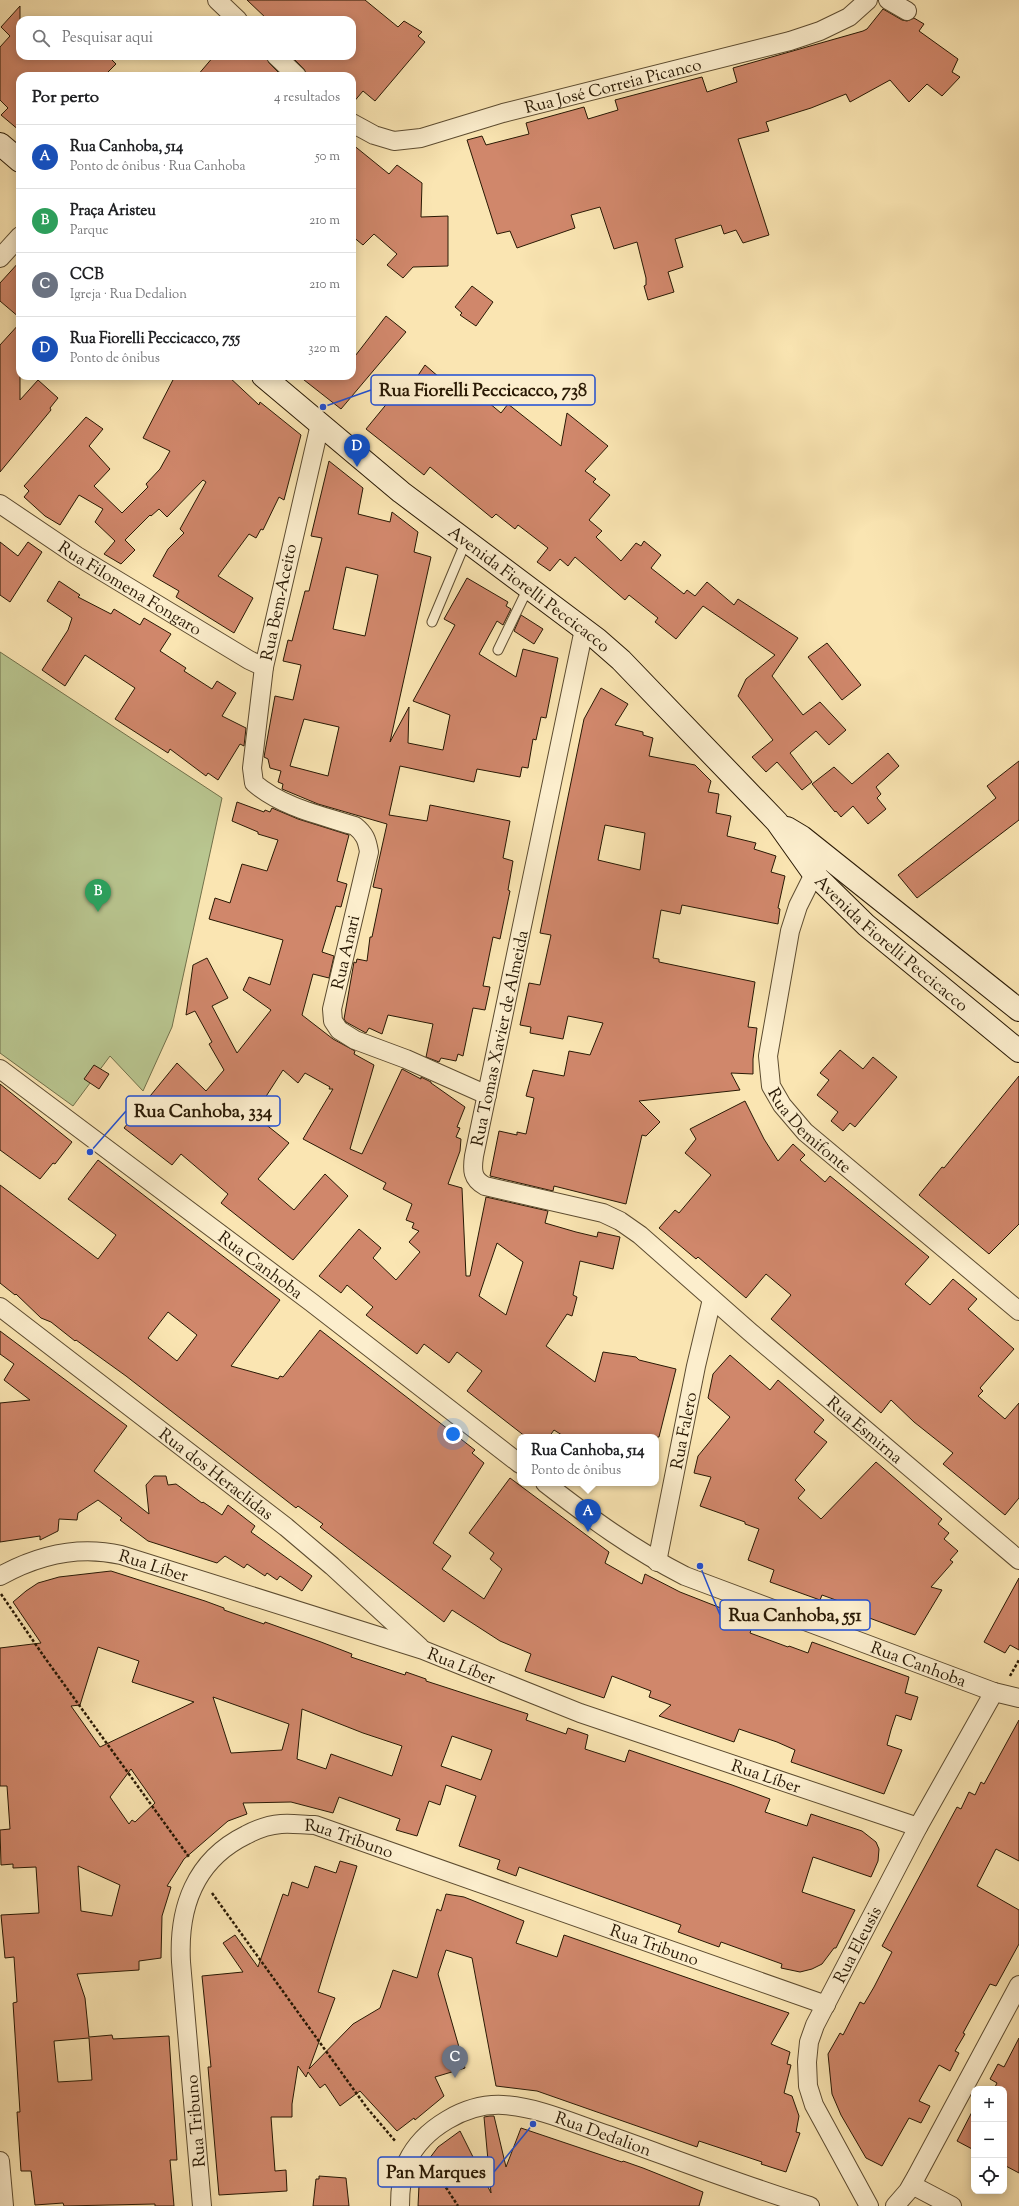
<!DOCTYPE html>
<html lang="pt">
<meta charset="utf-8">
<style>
:root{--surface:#fff;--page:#f6f6f6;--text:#202124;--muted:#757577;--line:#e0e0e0;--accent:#b45309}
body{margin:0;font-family:"Sorts Mill Goudy",serif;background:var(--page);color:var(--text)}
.controls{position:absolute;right:12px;bottom:12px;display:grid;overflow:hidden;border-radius:8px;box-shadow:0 2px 10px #0003}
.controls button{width:36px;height:36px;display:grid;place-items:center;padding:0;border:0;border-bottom:1px solid var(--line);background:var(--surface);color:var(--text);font:20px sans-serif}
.you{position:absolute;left:453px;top:1434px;width:14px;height:14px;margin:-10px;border:3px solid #fff;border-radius:50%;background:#1a73e8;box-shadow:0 0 0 6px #1a73e833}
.badge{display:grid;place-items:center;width:26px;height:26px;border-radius:50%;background:var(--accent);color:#fff;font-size:13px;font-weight:700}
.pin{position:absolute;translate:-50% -33px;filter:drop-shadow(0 1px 2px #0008)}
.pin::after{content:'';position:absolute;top:21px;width:14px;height:12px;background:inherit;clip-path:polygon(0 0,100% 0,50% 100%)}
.popup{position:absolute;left:517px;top:1434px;width:142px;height:52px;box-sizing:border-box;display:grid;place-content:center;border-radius:8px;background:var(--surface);filter:drop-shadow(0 1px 3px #0005);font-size:13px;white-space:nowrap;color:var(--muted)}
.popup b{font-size:15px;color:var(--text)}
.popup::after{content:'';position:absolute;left:50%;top:100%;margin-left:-8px;border:8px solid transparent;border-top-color:var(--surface)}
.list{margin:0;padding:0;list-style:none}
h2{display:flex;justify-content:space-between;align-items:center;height:52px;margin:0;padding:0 16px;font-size:17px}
h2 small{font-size:13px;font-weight:400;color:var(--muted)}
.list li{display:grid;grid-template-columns:26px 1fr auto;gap:12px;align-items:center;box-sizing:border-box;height:64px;padding:0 16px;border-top:1px solid var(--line)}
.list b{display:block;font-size:15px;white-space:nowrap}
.list p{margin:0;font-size:13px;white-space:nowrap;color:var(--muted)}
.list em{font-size:13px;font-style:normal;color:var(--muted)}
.icon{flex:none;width:22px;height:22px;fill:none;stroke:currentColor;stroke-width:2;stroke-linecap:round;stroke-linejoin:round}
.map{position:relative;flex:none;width:1019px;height:2206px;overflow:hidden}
.search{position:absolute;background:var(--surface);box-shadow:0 2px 10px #0003;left:16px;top:16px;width:340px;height:44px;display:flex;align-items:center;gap:10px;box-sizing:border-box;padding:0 14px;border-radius:12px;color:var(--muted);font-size:15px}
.panel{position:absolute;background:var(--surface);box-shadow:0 2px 10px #0003;left:16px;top:72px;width:340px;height:308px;border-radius:12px}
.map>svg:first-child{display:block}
</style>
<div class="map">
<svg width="1019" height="2206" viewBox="0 0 1019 2206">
<rect width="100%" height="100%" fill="#fae5b2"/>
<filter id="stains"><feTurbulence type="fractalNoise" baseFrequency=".005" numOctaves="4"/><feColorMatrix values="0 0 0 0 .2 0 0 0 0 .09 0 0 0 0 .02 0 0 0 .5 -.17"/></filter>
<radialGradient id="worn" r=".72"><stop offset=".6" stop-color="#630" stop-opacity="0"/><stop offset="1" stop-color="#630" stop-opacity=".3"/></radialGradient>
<!-- green -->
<path fill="#b9c690" stroke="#71704a" d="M0 652 222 798 172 1027 143 1091 110 1056 73 1106 0 1053Z"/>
<!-- building -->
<path fill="#d0876b" stroke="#291904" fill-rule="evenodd" d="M247 0H365L398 27 404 21 422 32 418 36 425 42 375 101 363 91 352 104V76H307L304 69 291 56H352V20H268Z
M20 6V56H108L116 64 104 76H20V131L1 115 8 108 0 100V47L10 36 1 27Z
M883 9 902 20 907 21 914 18 924 24 919 31 958 59 952 72 960 77 942 96 927 84 909 102 890 80 850 102 846 94 811 108 766 122 769 131 738 139 769 235 743 243 736 230 724 234 721 225 675 239 683 267 668 272 674 292 648 300 644 286 646 285V278L637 242 614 249 600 207 571 215 575 228 517 248 510 231 497 234 467 140 482 136 486 145 529 134 526 123 584 107 588 119 618 110 615 100 702 77 707 92 737 82 733 68 863 31 867 29Z
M214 56H266L269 63 282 76H197Z
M352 144 389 174 397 165 422 183 421 217 448 216V266L413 267 403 278 387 265 397 254 374 234 363 245 352 236Z
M20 261V318L0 301V283Z
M472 286 493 302 476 326 460 315 462 313 455 307Z
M386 316 406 332 341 409 299 376H352V360Z
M20 323V400L38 380 58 398 50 408 51 410 0 472V345Z
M425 365 468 402 476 392 501 413 508 404 561 446 567 413 608 446 585 471 596 479 593 482 610 495 589 520 602 531 596 537 621 561 636 543 641 546 644 541 661 555 651 568 684 594 687 590 695 596 707 582 734 605 738 599 798 638 772 676 803 715 820 702 846 730 829 745 816 731 790 753 812 782 802 790 777 762 766 772 752 757 773 740 738 696 746 679 775 655 703 606 676 639 655 622 658 618 629 595 625 600 575 557 568 566 560 559 550 571 537 562 548 548 518 525 515 529 496 514 492 518 430 467 424 475 366 429 403 384 409 389Z
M175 376H228L259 405 260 402 301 435 284 500 279 497 263 530 261 529 256 538 249 534 218 576 253 598 234 633 176 597 179 591 153 576 168 549 184 533 180 529 206 482 203 480 167 517 159 509 151 516 150 515 125 540 135 550 121 564 104 554 115 541 95 522 103 509 79 495 60 525 45 516 24 497 29 491 24 486 86 417 103 429 89 446 110 469 94 486 122 513 148 487 146 484 160 469 170 451 143 438Z
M329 461 363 488 358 514 390 522 392 512 418 532 414 552 431 557 390 742 409 707 408 743 443 750 450 715 413 701 455 625 444 619 467 578 508 602 506 606 511 609 503 625 497 621 479 654 516 677 523 649 558 658 546 718 541 717 536 740 533 739 528 768 522 767 520 777 477 769 474 782 400 766 389 815 427 821 430 805 510 821 503 858 513 861 508 890 510 891 500 939 493 937 483 986 490 987 485 1010 473 1008 463 1056 458 1054 456 1061 441 1058 439 1062 426 1057 433 1024 388 1015 382 1034 369 1028 366 1033 346 1022 344 1019 354 962 356 963 357 959 367 961 370 937H372L382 889 373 887 387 824 318 804 282 789 283 784 278 782 281 771 270 768 268 759 264 757 275 696 293 700 301 665 283 661 288 640 292 641 305 591H309L322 538 311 536ZM346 567 378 575 365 636 333 629ZM304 719 339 727 328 776 290 766Z
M0 542 18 556 28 542 42 552 10 602 0 595Z
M59 581 80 595 78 597 111 614 114 609 140 625 144 618 171 634 160 651 186 668 184 671 212 689 217 681 236 693 222 716 246 728 244 746 240 744 218 780 208 773 206 776 170 749 168 753 115 719 135 688 85 655 65 686 42 670 68 630 72 618 47 601Z
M521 615 543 629 534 644 514 631Z
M827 643 861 685 842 700 808 657Z
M601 688 628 704 615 725 643 732V735L653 738 649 756 695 765 711 781 708 792 719 794 716 813 731 816 727 836 756 843 754 849 776 856 771 872 785 876 778 908 780 909 778 924 682 905 680 914 661 910 653 958 659 959V962L755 982 748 1027 757 1028 753 1059V1074L731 1073 740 1090 639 1101 660 1122 646 1136 642 1135 626 1204 554 1186 553 1191 490 1176 499 1131 517 1135V1132L526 1134 534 1098 526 1096 533 1070 564 1076 569 1051 590 1055 603 1023 568 1016 563 1039 530 1033 531 1027 520 1025 529 983 540 985 551 935 540 933 584 719ZM605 825 645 833 640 870 598 860Z
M888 753 899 766 876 787 881 794 877 798 886 809 868 824 853 806 841 817 836 811 835 812 812 784 834 767 852 784Z
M1019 761V820L917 898 898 875 996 798 987 786Z
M237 802 264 812 265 810 270 812 272 808 298 819 349 835 337 881 347 884 341 907 336 906 322 952 334 956 329 978 313 974 302 1015 333 1039 355 1051 354 1054 374 1065 350 1149 362 1154 402 1069 421 1079V1077L431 1082V1083L465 1107 457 1127 460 1128 456 1137 461 1139 460 1151 448 1184 462 1188 466 1276H470L486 1197 548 1211 545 1223 576 1232 597 1237 598 1232 620 1237 613 1269 580 1261 573 1295 577 1297 572 1316 567 1314 546 1346 595 1382 603 1352 636 1357 639 1360 676 1369 659 1437H565L554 1430 549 1437H526L467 1391 482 1371 457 1352 449 1363 424 1344 417 1354 366 1315 373 1307 347 1285 341 1293 319 1276 359 1229 381 1248 373 1258 396 1280 420 1252 409 1242 419 1231 412 1228 414 1223 406 1220 412 1204 383 1189 386 1183 303 1139 333 1089H329L330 1087 305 1073 298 1083 283 1070 254 1115 289 1143 258 1179 294 1210 325 1174 348 1196 293 1260 221 1203 228 1194 181 1154 172 1165 124 1128 177 1063 206 1091 224 1070 209 1044 212 1042 195 1011 186 1015 193 965 207 958 228 998 212 1006 237 1053 271 1010 243 990 249 977 270 985 283 940 209 919 215 898 230 903 242 864 267 871 278 840 258 834V832L232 821ZM497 1243 523 1262 506 1315 479 1296Z
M840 1050 863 1069 873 1057 897 1077 855 1127 850 1123 843 1131 831 1121 838 1112 817 1095 829 1080 820 1073Z
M94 1065 109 1074 99 1089 84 1079Z
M1019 1076V1224L989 1254 919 1195 942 1167 944 1168Z
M0 1084 72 1142 55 1164 53 1163 40 1179 0 1150Z
M745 1101 764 1139 778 1161 793 1144 805 1155 800 1160 825 1182 830 1176 929 1257 905 1284 930 1305 953 1279 977 1299 968 1309 1014 1349 980 1388 983 1391 978 1396 1005 1419 1019 1403V1498L1005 1515 943 1464 953 1453 914 1422 891 1400 881 1413 771 1319 791 1295 766 1274 746 1298 698 1257 696 1259 659 1228 675 1210 679 1213 711 1175 685 1153 696 1139 690 1129Z
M98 1160 280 1300 231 1366 278 1379 280 1376 283 1377 320 1330 475 1450 472 1453 484 1463 433 1543 451 1556 442 1569 484 1599 502 1569 490 1559 494 1553 469 1533 510 1478 609 1552 605 1563 642 1584 645 1574 680 1592 754 1621 750 1633 788 1647 789 1646 808 1653 812 1642 909 1677 905 1693 918 1697 911 1720 896 1715 891 1730 887 1745 902 1750 884 1794 791 1762 795 1750 777 1742 739 1729 734 1742 659 1716 671 1705 649 1697 651 1691 612 1676 604 1698 525 1671 531 1654 500 1641 452 1610 444 1622 320 1527 323 1524 298 1506 296 1508 126 1376 76 1340 75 1341 51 1322 41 1318 16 1294 15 1295 0 1283V1185L98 1259 116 1235 68 1199ZM168 1312 197 1335 177 1361 148 1338Z
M0 1331 127 1426 94 1471 149 1514 146 1485 154 1476H166L168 1485 176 1484 202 1503 203 1502 222 1515 228 1505 255 1526 251 1532 312 1576 302 1591 280 1576 277 1580 267 1573 265 1576 247 1564 244 1568 225 1556 217 1563 148 1541 120 1520 122 1518 98 1500 78 1513 77 1520 59 1519 58 1531 40 1540V1536L0 1542V1403L30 1400 4 1380 14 1364 0 1354Z
M730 1355 770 1390 778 1380 824 1420 814 1432 827 1442 795 1480 805 1490 798 1498 821 1519 876 1462 942 1519 938 1524 949 1533 944 1539 958 1551 950 1560 953 1562 931 1587 942 1590 915 1635 856 1613 858 1608 822 1595 820 1600 770 1582 774 1570 748 1560 759 1529 745 1524V1522L700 1506 711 1477 694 1473 698 1456 730 1417 708 1398 713 1374Z
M111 1571 205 1601 224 1608V1610L264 1624 265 1622 321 1642 352 1654 351 1657 405 1675 406 1672 426 1679V1681L528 1714 526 1720 566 1734 568 1728 588 1735 585 1749 625 1762 629 1750 732 1785 770 1799 765 1812 807 1826 811 1814 862 1831 876 1842 879 1849 878 1861 871 1877 813 1857 802 1892 855 1910 836 1948H834L822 1964 812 1969 800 1972 781 1968 782 1964 721 1942 719 1947 678 1932 681 1925 519 1867 516 1876 497 1869 500 1860 459 1846 476 1796 446 1785 440 1805 429 1801 417 1836 396 1830 400 1819 339 1797 333 1813 291 1802 243 1803 247 1814 228 1821 184 1859 167 1886 171 1887 162 1916 161 1958 139 1961V1970L77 1974 85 1998 89 2037 112 2035 113 2039 169 2036 177 2160H170L174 2206H155V2204L64 2206 63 2203 35 2205 31 2171H21L17 2112H20L13 2003 17 2002 14 1957 5 1958 1 1915 39 1913 36 1867 13 1868V1864L1 1865 0 1830 10 1829 7 1786H0V1648L41 1643 13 1602 26 1591 38 1583 59 1577ZM98 1647 139 1661 132 1682 194 1702 100 1747 71 1706 80 1705ZM213 1697 289 1724 282 1750 231 1753ZM302 1709 363 1733 402 1746 392 1776 331 1754 326 1769 297 1759ZM452 1736 492 1750 481 1780 441 1766ZM131 1769 155 1803 135 1822 132 1820 129 1824 110 1797ZM78 1866 120 1885 112 1916 81 1911ZM89 2038 92 2080 58 2082 54 2041Z
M1019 1578V1650L1010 1645 1005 1653 984 1642Z
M1019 1720V1861L996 1849 977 1886 1019 1910V1944L996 1986 990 1984 963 2033 965 2034 955 2051 959 2053 950 2071 939 2065 919 2101 930 2106 921 2123 909 2118 882 2166 866 2158 841 2115 832 2094 828 2054 840 2033 843 2035 860 2002 864 2004 874 1987 892 1952 882 1946 957 1807 961 1809 969 1792 975 1795 981 1782 984 1784Z
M340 1861 357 1866 318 1992 335 1998 309 2069 353 2024 380 2008 393 1970 417 1978 437 1909 441 1911 446 1894 464 1897 524 1921 516 1943 557 1957 564 1935 789 2013 771 2044 790 2052 787 2064 791 2065 784 2093 792 2096 799 2116 796 2132 800 2133 786 2172 761 2164 762 2162 699 2141 697 2147 537 2091 496 2086 472 1958 446 1950 438 1974 465 2068 435 2077 444 2096 415 2120 414 2118 397 2131 360 2091 340 2106 325 2084 320 2088 308 2072 306 2077 298 2066 292 2104V2117H271L275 2171 286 2170 287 2191 219 2195 208 2067H211L202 1976 243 1972 223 1943 235 1935 258 1967 283 1894 288 1896 292 1882 308 1888 315 1866 336 1873Z
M1019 2038V2173L1004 2165V2089H994L997 2083 990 2079 998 2064 1004 2067Z
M973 2110H974V2150L957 2141Z
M490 2116H494L506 2167 521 2128 622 2162 623 2161 643 2168 703 2192 699 2206H418L419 2185 431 2162 429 2159 438 2147 460 2131 491 2193 484 2117Z
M319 2176 346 2178 349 2206H313L316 2179H319Z"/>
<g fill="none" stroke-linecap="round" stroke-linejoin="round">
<defs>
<path id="service" d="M432 622 466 541
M498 650 528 588"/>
<g id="minor">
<path d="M217 0 238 20"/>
<path d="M888 0 907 11"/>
<path d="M276 56 297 76"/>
<path id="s1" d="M352 123 374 135 394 141 421 138 503 113 790 41 820 31 849 17 868 0"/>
<path d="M0 258 20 236"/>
<path d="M320 424 264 667 252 768 254 783C282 807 320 815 355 826 365 834 367 840 369 852L332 1009 333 1021 339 1030 355 1040 406 1059 487 1095"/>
<path id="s2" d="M0 504 77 556 249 660 264 667"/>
<path id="s3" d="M584 629 474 1156C472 1170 472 1179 485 1186L603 1213 620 1221 640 1235 750 1332 1019 1560"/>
<path id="s4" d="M820 862 798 906 790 931 768 1056 771 1086 782 1105 805 1132 1019 1311"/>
<path id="s5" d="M0 1069 311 1302 520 1464"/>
<path id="s6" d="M0 1307 286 1527 332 1566 420 1647"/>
<path id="s7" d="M545 1483C590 1518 634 1550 685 1576L994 1692 1019 1698"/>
<path id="s8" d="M657 1562 696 1366 712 1299"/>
<path id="s9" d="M0 1576C38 1555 78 1545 121 1555L423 1650 580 1713 918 1827"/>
<path d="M0 2161 4 2206"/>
<path d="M912 2185 952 2206"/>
<path id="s10" d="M202 2206 181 1962C178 1908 195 1860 246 1835 257 1829 269 1825 281 1824 292 1823 304 1825 315 1825L826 2005"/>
<path id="s11" d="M400 2206C400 2191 401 2176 407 2162 423 2128 466 2103 503 2105 539 2107 575 2124 608 2135 675 2159 742 2185 810 2206"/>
<path id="s12" d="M869 2206 814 2105 808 2086 807 2062 809 2042 815 2025 918 1827 994 1692"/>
<path d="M895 2206 908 2191 916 2177 1019 1985"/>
</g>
<g id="secondary">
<path d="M0 144 20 161"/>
<path id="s13" d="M263 376 401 492 597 639 621 660 777 822 814 874 866 925 1019 1051"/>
<path d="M787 828 802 837 1019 1010"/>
</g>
</defs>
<!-- service casing -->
<use href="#service" stroke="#5d4c30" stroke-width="11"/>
<!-- minor casing -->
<use href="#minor" stroke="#5d4c30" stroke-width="20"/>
<!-- secondary casing -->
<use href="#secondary" stroke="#291904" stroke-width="24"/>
<!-- path -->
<path stroke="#291904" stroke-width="2.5" stroke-dasharray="3 2" stroke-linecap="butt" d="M1 1594 45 1658 189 1857
M1010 1676 1019 1660
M212 1893 367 2108 396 2142
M426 2165 447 2189 458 2206"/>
<!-- service -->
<use href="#service" stroke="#fceecd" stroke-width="9"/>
<!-- minor -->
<use href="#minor" stroke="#fceecd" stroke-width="18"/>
<!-- secondary -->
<use href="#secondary" stroke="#fceecd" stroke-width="22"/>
</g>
<g text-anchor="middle" stroke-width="3" stroke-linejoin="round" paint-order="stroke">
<!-- street labels -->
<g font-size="17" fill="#291904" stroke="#fceecd">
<text dy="6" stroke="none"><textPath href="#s1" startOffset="272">Rua José Correia Picanco</textPath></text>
<text dy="6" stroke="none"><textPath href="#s2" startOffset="155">Rua Filomena Fongaro</textPath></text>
<text dy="6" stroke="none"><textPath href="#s13" startOffset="341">Avenida Fiorelli Peccicacco</textPath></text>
<text transform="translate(278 602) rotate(-78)" y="6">Rua Bem-Aceito</text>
<text dy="6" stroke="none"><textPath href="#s13" startOffset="850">Avenida Fiorelli Peccicacco</textPath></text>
<text transform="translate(345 952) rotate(-77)" y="6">Rua Anari</text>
<text transform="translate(499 1038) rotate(-78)" y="6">Rua Tomas Xavier de Almeida</text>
<text dy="6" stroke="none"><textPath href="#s4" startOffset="292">Rua Demifonte</textPath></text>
<text dy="6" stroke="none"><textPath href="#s5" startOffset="326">Rua Canhoba</textPath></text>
<text dy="6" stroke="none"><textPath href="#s8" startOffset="134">Rua Falero</textPath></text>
<text dy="6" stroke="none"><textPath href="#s3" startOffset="1035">Rua Esmirna</textPath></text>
<text dy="6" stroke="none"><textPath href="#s6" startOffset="273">Rua dos Heraclidas</textPath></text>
<text dy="6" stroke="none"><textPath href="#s9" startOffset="160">Rua Líber</textPath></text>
<text dy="6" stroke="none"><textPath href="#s7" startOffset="418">Rua Canhoba</textPath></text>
<text dy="6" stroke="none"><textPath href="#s9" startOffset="484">Rua Líber</textPath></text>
<text dy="6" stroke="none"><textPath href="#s9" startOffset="808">Rua Líber</textPath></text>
<text dy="6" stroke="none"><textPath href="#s10" startOffset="504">Rua Tribuno</textPath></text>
<text dy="6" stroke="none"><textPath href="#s10" startOffset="828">Rua Tribuno</textPath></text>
<text dy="6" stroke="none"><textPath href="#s12" startOffset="288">Rua Eleusis</textPath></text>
<text transform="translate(195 2121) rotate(-95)" y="6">Rua Tribuno</text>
<text dy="6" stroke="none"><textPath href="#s11" startOffset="267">Rua Dedalion</textPath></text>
</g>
</g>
<!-- callouts -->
<path fill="none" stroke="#1d4ed8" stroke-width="1.5" d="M323 407L371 390M90 1152L126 1111M700 1566L720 1615M533 2124L494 2172"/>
<g fill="#1d4ed8" stroke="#fceecd" stroke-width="1.5">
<circle cx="323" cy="407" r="4"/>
<circle cx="90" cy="1152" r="4"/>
<circle cx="700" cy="1566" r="4"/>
<circle cx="533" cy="2124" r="4"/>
</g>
<g fill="#fceecd" stroke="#1d4ed8" stroke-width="1.5">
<rect x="371" y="375" width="224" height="30" rx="4"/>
<rect x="126" y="1096" width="154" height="30" rx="4"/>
<rect x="720" y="1600" width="150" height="30" rx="4"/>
<rect x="378" y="2157" width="116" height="30" rx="4"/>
</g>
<g font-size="18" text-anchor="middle" font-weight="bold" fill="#291904">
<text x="483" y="396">Rua Fiorelli Peccicacco, 738</text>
<text x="203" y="1117">Rua Canhoba, 334</text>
<text x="795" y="1621">Rua Canhoba, 551</text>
<text x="436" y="2178">Pan Marques</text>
</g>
<rect width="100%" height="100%" filter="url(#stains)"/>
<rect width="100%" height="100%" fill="url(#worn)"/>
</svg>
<div class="controls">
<button>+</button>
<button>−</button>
<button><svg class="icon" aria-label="locate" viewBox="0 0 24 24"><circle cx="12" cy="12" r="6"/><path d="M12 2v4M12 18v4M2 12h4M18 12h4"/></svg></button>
</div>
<div class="you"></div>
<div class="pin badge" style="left:588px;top:1532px;background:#1a4fb4">A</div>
<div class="popup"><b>Rua Canhoba, 514</b>Ponto de ônibus</div>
<div class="pin badge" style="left:98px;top:912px;background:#2e9e5b">B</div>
<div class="pin badge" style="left:455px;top:2078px;background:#6b7280">C</div>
<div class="pin badge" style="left:357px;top:467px;background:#1a4fb4">D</div>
<div class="search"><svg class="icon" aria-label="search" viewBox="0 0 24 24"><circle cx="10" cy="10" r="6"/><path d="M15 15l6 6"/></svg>Pesquisar aqui</div>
<section class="panel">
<h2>Por perto<small>4 resultados</small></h2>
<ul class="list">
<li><span class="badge" style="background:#1a4fb4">A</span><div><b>Rua Canhoba, 514</b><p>Ponto de ônibus · Rua Canhoba</p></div><em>50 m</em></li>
<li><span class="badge" style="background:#2e9e5b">B</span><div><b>Praça Aristeu</b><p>Parque</p></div><em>210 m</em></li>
<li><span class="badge" style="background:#6b7280">C</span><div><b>CCB</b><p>Igreja · Rua Dedalion</p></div><em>210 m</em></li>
<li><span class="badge" style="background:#1a4fb4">D</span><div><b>Rua Fiorelli Peccicacco, 755</b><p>Ponto de ônibus</p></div><em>320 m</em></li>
</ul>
</section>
</div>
